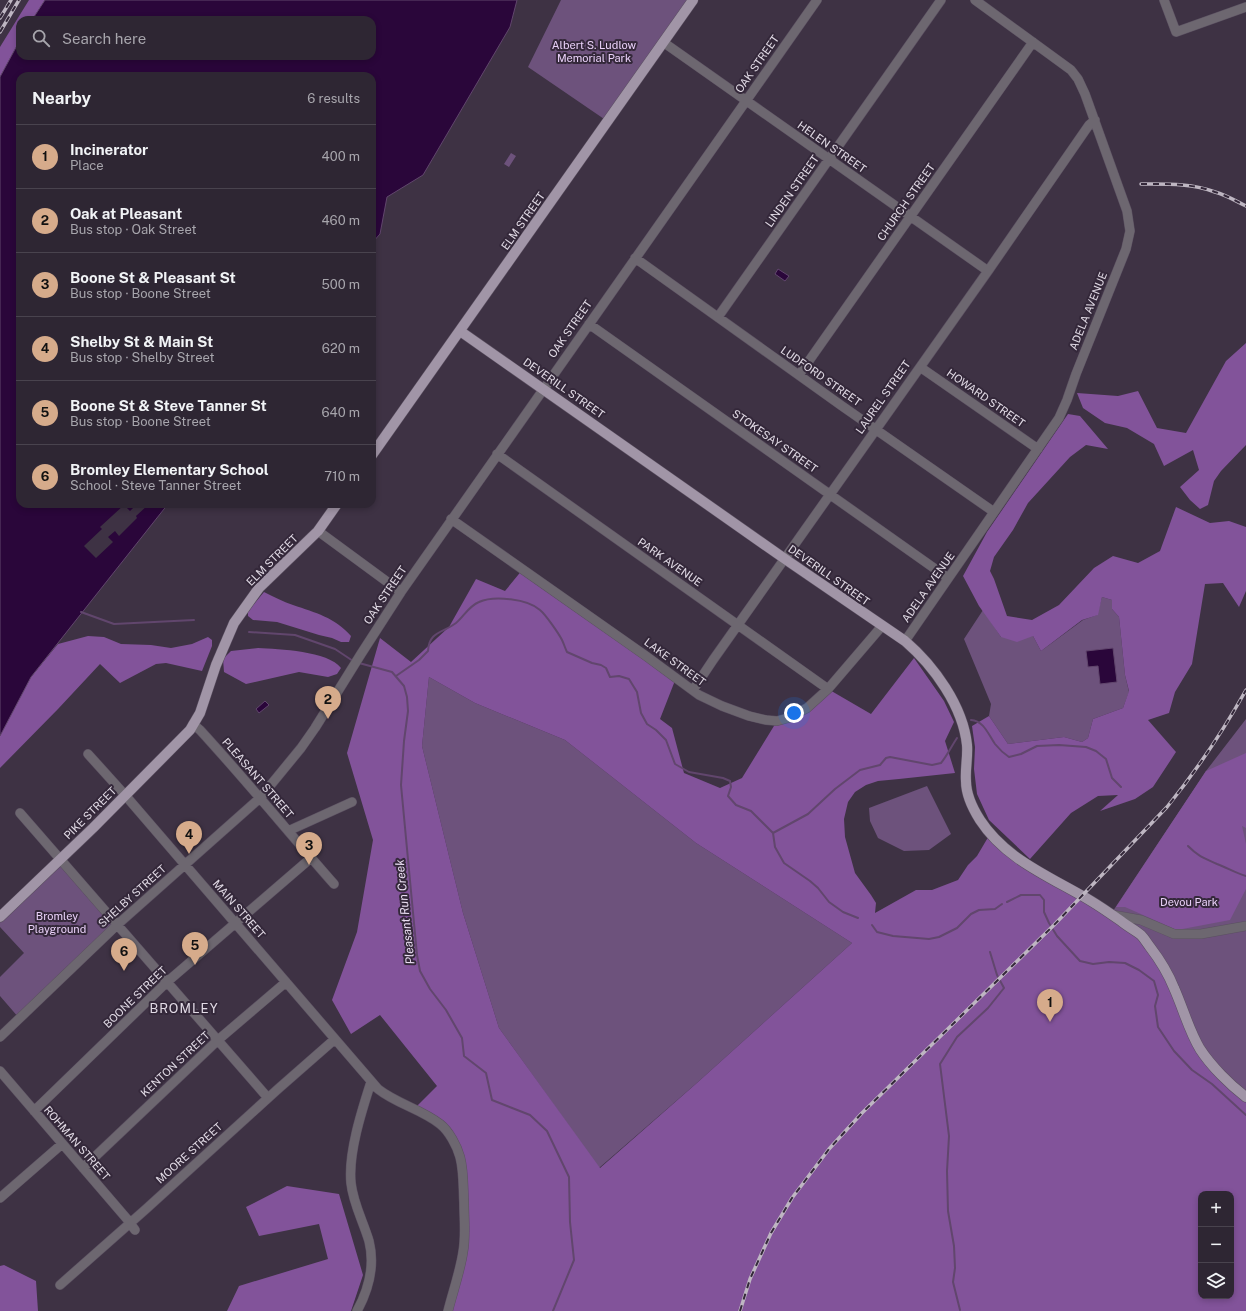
<!DOCTYPE html>
<meta charset="utf-8">
<style>
:root{--surface:#2e2633;--page:#362e3b;--text:#f1f3f6;--muted:#a7a5ac;--line:#49434e;--accent:#d6ab8b}
body{margin:0;font-family:"Public Sans",sans-serif;background:var(--page);color:var(--text)}
.controls{position:absolute;right:12px;bottom:12px;display:grid;overflow:hidden;border-radius:8px;box-shadow:0 2px 6px #0003}
.controls button{width:36px;height:36px;display:grid;place-items:center;padding:0;border:0;border-bottom:1px solid var(--line);background:var(--surface);color:var(--text);font:20px sans-serif}
.you{position:absolute;left:794px;top:713px;width:14px;height:14px;margin:-10px;border:3px solid #fff;border-radius:50%;background:#1a73e8;box-shadow:0 0 0 6px #1a73e833}
.badge{display:grid;place-items:center;width:26px;height:26px;border-radius:50%;background:var(--accent);color:#111;font-size:13px;font-weight:700}
.pin{position:absolute;translate:-50% -33px;filter:drop-shadow(0 1px 2px #0008)}
.pin::after{content:'';position:absolute;top:21px;width:14px;height:12px;background:inherit;clip-path:polygon(0 0,100% 0,50% 100%)}
.list{margin:0;padding:0;list-style:none}
h2{display:flex;justify-content:space-between;align-items:center;height:52px;margin:0;padding:0 16px;font-size:17px}
h2 small{font-size:13px;font-weight:400;color:var(--muted)}
.list li{display:grid;grid-template-columns:26px 1fr auto;gap:12px;align-items:center;box-sizing:border-box;height:64px;padding:0 16px;border-top:1px solid var(--line)}
.list b{display:block;font-size:15px;white-space:nowrap}
.list p{margin:0;font-size:13px;white-space:nowrap;color:var(--muted)}
.list em{font-size:13px;font-style:normal;color:var(--muted)}
.icon{flex:none;width:22px;height:22px;fill:none;stroke:currentColor;stroke-width:2;stroke-linecap:round;stroke-linejoin:round}
.map{position:relative;flex:none;width:1246px;height:1311px;overflow:hidden}
.search{position:absolute;background:var(--surface);box-shadow:0 2px 6px #0003;left:16px;top:16px;width:360px;height:44px;display:flex;align-items:center;gap:10px;box-sizing:border-box;padding:0 14px;border-radius:12px;color:var(--muted);font-size:15px}
.panel{position:absolute;background:var(--surface);box-shadow:0 2px 6px #0003;left:16px;top:72px;width:360px;height:436px;border-radius:12px}
.map>svg:first-child{display:block}
</style>
<div class="map">
<svg width="1246" height="1311" viewBox="0 0 1246 1311">
<rect width="100%" height="100%" fill="#3e3244"/>
<!-- green -->
<path fill="#6d527c" d="M561 0H693L607 121 528 67Z
M511 153 516 156 509 167 504 164Z
M1102 597 1112 600V609L1119 617 1125 675 1129 692 1123 708 1093 719 1088 738 1082 742 1064 737 1008 744 989 716 991 704 964 639 983 610 1001 637 1033 636 1041 651 1083 620 1097 615Z
M429 677 475 703 565 740 696 843 852 943 698 1082 599 1168 499 1028 463 913 422 746Z
M1246 719V1097L1216 1069 1111 914 1206 771Z
M927 786 951 834 929 850 904 851 878 838 870 821 869 808Z
M60 859 117 925 19 1018 0 996V977L24 953 0 927V917Z"/>
<!-- forest -->
<path fill="#82539a" fill-rule="evenodd" d="M29 0H45L32 20H20V40L0 77V47Z
M1246 343V445L1221 471 1214 481 1208 505 1200 509 1190 500 1180 487 1199 470 1193 450 1164 466 1154 444 1127 428 1105 423 1083 408 1077 393 1118 396 1138 391 1157 428 1186 433 1226 361Z
M1068 414 1080 416 1108 449 1086 445 1070 457 1028 503 1013 530 994 557 990 571 994 579 1007 616 1032 620 1059 605 1094 568 1113 556 1138 563 1160 551 1176 507 1210 523 1229 521 1246 527V591L1239 607 1223 583 1205 584 1192 664 1175 692 1169 713 1148 720 1176 752 1153 787 1135 799 1100 811 1118 795 1098 796 1071 813 1030 859 989 820 977 794 974 769 975 747 972 726 989 716 1008 744 1064 737 1082 742 1088 738 1093 719 1123 708 1129 691 1125 675 1119 617 1112 609V600L1102 597 1098 615 1082 620 1041 651 1033 636 1017 642 1001 637 979 606 963 576 987 532Z
M523 569 676 678 660 719 672 728 684 773 720 788 742 778 777 721 782 720 828 689 871 714 914 658 944 701 954 722 945 741 955 773 899 779 878 781 866 785 855 792 848 802 844 819 845 837 855 873 871 895 876 903 875 913 916 890H932L958 880 968 865 977 856 990 834 1111 914 1158 957 1200 1049 1246 1097V1311H448L464 1241 456 1147 440 1124 413 1110 437 1086 380 1015 351 1034 332 1000 357 932 373 840 347 753 380 638 411 662 449 627 476 579 505 591ZM429 677 475 703 565 740 696 843 852 943 698 1082 600 1168 499 1028 463 913 422 746ZM1201 1194H1231V1296H1201Z
M264 592C274 597 284 602 293 605 316 613 334 617 351 636L349 642H341L332 638 319 635 277 622 253 620 248 616V611Z
M88 636 104 637 121 644 151 645 171 648 192 644 208 637 212 640V646L202 671 166 663 156 664 120 683 100 664 58 709 0 768V713L31 677 58 644Z
M258 648C279 649 328 651 341 668L337 674 328 677 299 672 246 684 224 672 223 659 231 651Z
M1246 753V828L1242 826 1246 844V889L1230 920 1177 930 1125 907H1116L1206 771Z
M287 1186 339 1194 363 1275 351 1311H227L239 1286 328 1259 319 1224 259 1236 246 1207Z
M4 1265 36 1281 38 1311H0V1266Z"/>
<!-- water -->
<path fill="#2a063a" stroke="#61466d" d="M45 0H517L510 27 423 175 387 197 380 234 372 243V76H20V504H168L31 677 0 736V77L20 40V56H372V20H32Z
M778 269 789 276 785 281 775 274Z
M1113 648 1117 682 1100 684 1098 666 1088 667 1086 651Z
M265 701 269 705 259 713 256 709Z"/>
<!-- pier -->
<path fill="#3e3244" d="M137 504H149L136 516 137 518 119 536 115 531 108 537 113 542 96 558 84 546 102 529 100 527 124 505 130 511Z"/>
<g fill="none" stroke-linecap="round" stroke-linejoin="round">
<!-- stream -->
<path stroke="#61466d" stroke-width="2" d="M81 612 114 624 194 620
M249 632 295 635 335 649 353 661
M359 663 392 672 404 686 407 697 408 711 404 741 401 785 417 955 420 971 430 989 446 1010 462 1038 464 1056 486 1073 492 1100 530 1115 547 1131 569 1177 570 1222 574 1260 553 1311
M396 676 419 660 428 651C429 631 443 633 456 623 464 616 469 606 479 602 494 595 528 599 540 610 546 615 559 634 562 640 564 644 565 648 567 652L592 663 601 665 606 668 610 677 619 676 629 679 637 692 641 713 647 724 656 730 666 740 675 764 689 772 723 778 730 781 731 787 728 796 736 805 751 811 773 833 775 847 784 863 810 881 818 888 829 902 843 912 858 918
M971 720C984 721 988 734 995 744 999 749 1003 753 1009 757L1021 754 1037 746 1059 745 1086 747 1096 751 1106 759 1112 778 1121 787
M773 833 808 814 835 789 860 770 880 765 886 758 890 757 932 765 941 763C947 756 951 747 957 738
M1188 846C1199 857 1204 858 1217 864 1228 868 1235 873 1246 876
M1007 902 1021 895H1040L1044 900V912L1049 923 1057 936 1080 961 1093 964 1109 962 1125 963 1139 970 1154 981 1158 995 1155 1006 1158 1027 1174 1051 1192 1070 1212 1084 1246 1115
M872 925 877 932 893 936 929 939 939 937 957 928 971 914 979 910 995 909 1002 904
M960 1310 953 1282 955 1268 954 1246 948 1211 947 1171 949 1136 940 1064 957 1037 988 1008 1004 988 997 975 990 952"/>
<defs>
<path id="minor" d="M1164 0 1176 32 1246 7
M663 42 988 271
M635 258 842 406 994 512
M718 317 941 0
M589 324 948 578
M920 367 1038 449
M799 375 1033 42
M497 454 828 689
M451 519 646 656 699 695 722 706 749 716 766 720 777 721 788 718 807 708 828 689 882 626
M318 531 401 592
M905 641 1059 418 1067 400 1076 374 1126 249 1130 231 1127 211 1085 94 1078 79 1071 70 975 0
M693 690 713 660 988 271 1089 125 1095 120
M193 724 200 730C246 780 289 833 334 884
M88 754 125 795 378 1089C397 1104 421 1109 440 1124 449 1131 457 1146 460 1157 464 1172 463 1188 464 1203 464 1219 466 1236 463 1252 460 1272 453 1291 448 1311
M20 813 268 1098
M288 831 352 802
M1113 915 1141 920 1174 934H1201L1246 926
M0 1037 117 925 260 798 301 748 315 728 361 654 401 592 817 0
M0 1071 127 1219 135 1230
M34 1111 167 982 311 858
M83 1168 218 1040 286 982
M0 1198 62 1144
M60 1285 146 1209 278 1089 335 1039
M357 1311C369 1289 375 1265 369 1241 363 1221 353 1203 351 1183 348 1153 362 1110 371 1082"/>
<path id="major" d="M460 331 785 559 905 641C934 666 963 706 967 745 968 757 965 769 966 781 966 795 973 809 980 820 1006 860 1051 877 1091 901 1101 907 1111 914 1121 921 1127 926 1135 930 1141 935 1144 938 1147 943 1150 947 1160 960 1168 973 1174 988 1183 1008 1189 1031 1200 1049 1211 1066 1230 1085 1246 1097
M372 455 693 0
M0 917 93 828 190 730 200 713 216 665 234 623 259 588 318 531 337 504"/>
</defs>
<!-- minor casing -->
<use href="#minor" stroke="#5b5061" stroke-width="10"/>
<!-- major casing -->
<use href="#major" stroke="#5b5061" stroke-width="11"/>
<!-- minor -->
<use href="#minor" stroke="#6d6770" stroke-width="9"/>
<!-- major -->
<use href="#major" stroke="#a195a7" stroke-width="10"/>
<defs>
<path id="rail" d="M0 18 11 0
M0 32 19 0
M1141 184C1166 184 1192 183 1215 192 1226 195 1236 201 1246 206
M740 1311 750 1279 771 1233 792 1198 829 1149 862 1113 1054 925 1167 807C1197 770 1223 731 1246 690"/>
</defs>
<!-- rail casing -->
<use href="#rail" stroke="#beb6c2" stroke-width="3.5"/>
<!-- rail -->
<use href="#rail" stroke="#34283a" stroke-width="2" stroke-dasharray="6" stroke-linecap="butt"/>
</g>
<g text-anchor="middle" stroke-width="4" stroke-linejoin="round" paint-order="stroke">
<!-- park labels -->
<g font-size="11" fill="#ead1f9" stroke="#34283a">
<text x="594" y="49">Albert S. Ludlow<tspan x="594" dy="13">Memorial Park</tspan></text>
<text x="1189" y="906">Devou Park</text>
<text x="57" y="920">Bromley<tspan x="57" dy="13">Playground</tspan></text>
</g>
<!-- street labels -->
<g font-size="11" fill="#e1dae5" stroke="#34283a">
<text transform="translate(757 64) rotate(-55)" y="4">OAK STREET</text>
<text transform="translate(832 147) rotate(35)" y="4">HELEN STREET</text>
<text transform="translate(792 191) rotate(-55)" y="4">LINDEN STREET</text>
<text transform="translate(906 202) rotate(-55)" y="4">CHURCH STREET</text>
<text transform="translate(523 221) rotate(-55)" y="4">ELM STREET</text>
<text transform="translate(1088 311) rotate(-68)" y="4">ADELA AVENUE</text>
<text transform="translate(570 329) rotate(-55)" y="4">OAK STREET</text>
<text transform="translate(821 376) rotate(35)" y="4">LUDFORD STREET</text>
<text transform="translate(564 388) rotate(35)" y="4">DEVERILL STREET</text>
<text transform="translate(883 397) rotate(-55)" y="4">LAUREL STREET</text>
<text transform="translate(986 398) rotate(35)" y="4">HOWARD STREET</text>
<text transform="translate(775 441) rotate(35)" y="4">STOKESAY STREET</text>
<text transform="translate(272 560) rotate(-45)" y="4">ELM STREET</text>
<text transform="translate(670 562) rotate(35)" y="4">PARK AVENUE</text>
<text transform="translate(829 575) rotate(35)" y="4">DEVERILL STREET</text>
<text transform="translate(928 587) rotate(-55)" y="4">ADELA AVENUE</text>
<text transform="translate(385 595) rotate(-56)" y="4">OAK STREET</text>
<text transform="translate(675 662) rotate(36)" y="4">LAKE STREET</text>
<text transform="translate(258 778) rotate(49)" y="4">PLEASANT STREET</text>
<text transform="translate(90 813) rotate(-45)" y="4">PIKE STREET</text>
<text transform="translate(132 896) rotate(-42)" y="4">SHELBY STREET</text>
<text transform="translate(239 909) rotate(49)" y="4">MAIN STREET</text>
<text transform="translate(135 997) rotate(-44)" y="4">BOONE STREET</text>
<text transform="translate(175 1064) rotate(-43)" y="4">KENTON STREET</text>
<text transform="translate(77 1143) rotate(49)" y="4">ROHMAN STREET</text>
<text transform="translate(189 1153) rotate(-42)" y="4">MOORE STREET</text>
</g>
<!-- water labels -->
<g font-size="12" font-style="italic" fill="#eadef2" stroke="#34283a">
<text transform="translate(405 912) rotate(-96)" y="4">Pleasant Run Creek</text>
</g>
<!-- quarter labels -->
<g font-size="13" letter-spacing="1" fill="#e1dae5" stroke="#34283a">
<text x="184" y="1013">BROMLEY</text>
</g>
</g>
</svg>
<div class="controls">
<button>+</button>
<button>−</button>
<button><svg class="icon" aria-label="layers" viewBox="0 0 24 24"><path d="M12 4l9 5-9 5-9-5zM3 14l9 5 9-5"/></svg></button>
</div>
<div class="you"></div>
<div class="pin badge" style="left:1050px;top:1022px">1</div>
<div class="pin badge" style="left:328px;top:719px">2</div>
<div class="pin badge" style="left:309px;top:865px">3</div>
<div class="pin badge" style="left:189px;top:854px">4</div>
<div class="pin badge" style="left:195px;top:965px">5</div>
<div class="pin badge" style="left:124px;top:971px">6</div>
<div class="search"><svg class="icon" aria-label="search" viewBox="0 0 24 24"><circle cx="10" cy="10" r="6"/><path d="M15 15l6 6"/></svg>Search here</div>
<section class="panel">
<h2>Nearby<small>6 results</small></h2>
<ul class="list">
<li><span class="badge">1</span><div><b>Incinerator</b><p>Place</p></div><em>400 m</em></li>
<li><span class="badge">2</span><div><b>Oak at Pleasant</b><p>Bus stop · Oak Street</p></div><em>460 m</em></li>
<li><span class="badge">3</span><div><b>Boone St &amp; Pleasant St</b><p>Bus stop · Boone Street</p></div><em>500 m</em></li>
<li><span class="badge">4</span><div><b>Shelby St &amp; Main St</b><p>Bus stop · Shelby Street</p></div><em>620 m</em></li>
<li><span class="badge">5</span><div><b>Boone St &amp; Steve Tanner St</b><p>Bus stop · Boone Street</p></div><em>640 m</em></li>
<li><span class="badge">6</span><div><b>Bromley Elementary School</b><p>School · Steve Tanner Street</p></div><em>710 m</em></li>
</ul>
</section>
</div>
